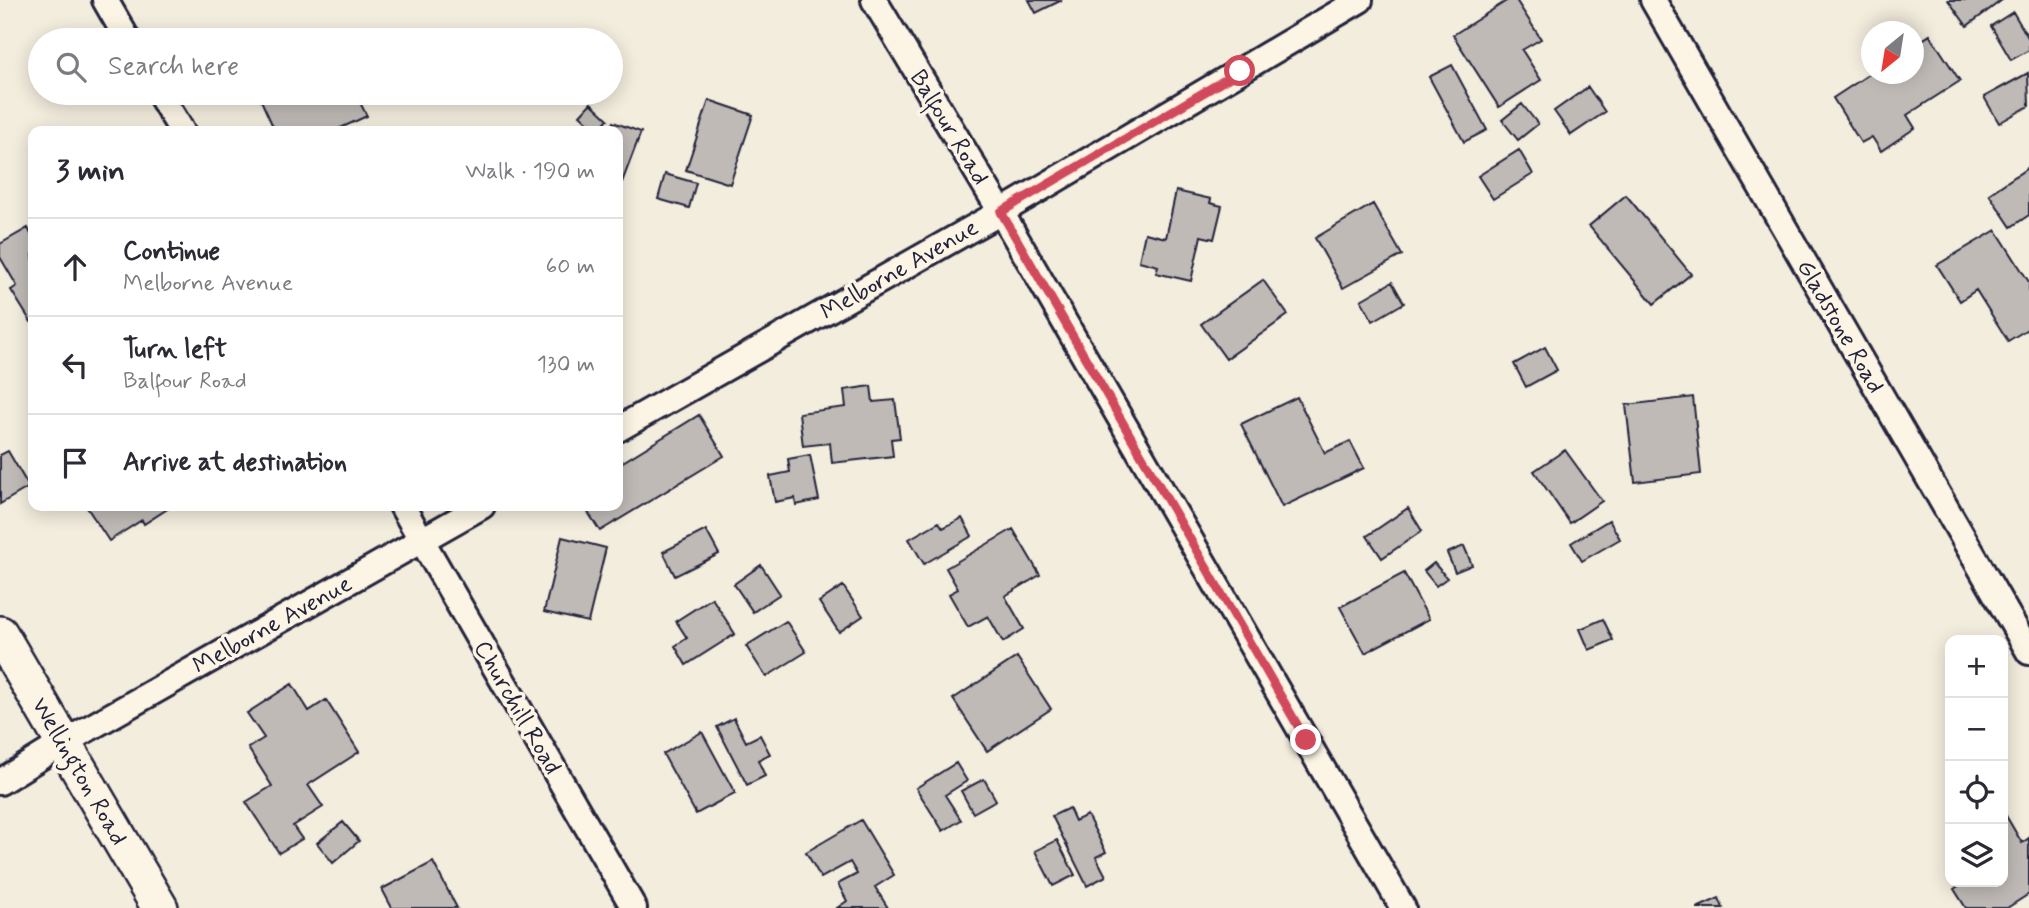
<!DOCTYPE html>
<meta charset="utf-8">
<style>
:root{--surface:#fff;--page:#f2f2f3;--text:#2b2b33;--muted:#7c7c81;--line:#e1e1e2}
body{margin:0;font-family:Mynerve,sans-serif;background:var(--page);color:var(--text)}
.controls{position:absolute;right:21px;bottom:21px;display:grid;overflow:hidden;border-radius:14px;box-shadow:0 4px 18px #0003}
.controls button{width:63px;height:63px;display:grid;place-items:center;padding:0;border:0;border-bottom:2px solid var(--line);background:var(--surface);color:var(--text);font:35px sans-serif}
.compass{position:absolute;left:1861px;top:21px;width:63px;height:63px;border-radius:50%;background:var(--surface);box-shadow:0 4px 18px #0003;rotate:210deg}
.stop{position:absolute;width:21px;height:21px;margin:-16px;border:5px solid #d1495b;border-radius:50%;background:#fff}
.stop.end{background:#d1495b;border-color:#fff;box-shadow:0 2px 7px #0008}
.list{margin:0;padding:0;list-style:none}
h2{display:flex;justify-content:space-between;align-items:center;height:91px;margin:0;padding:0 28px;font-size:30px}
h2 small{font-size:23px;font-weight:400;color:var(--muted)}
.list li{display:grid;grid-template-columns:46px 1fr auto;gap:21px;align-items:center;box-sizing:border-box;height:98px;padding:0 28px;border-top:2px solid var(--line)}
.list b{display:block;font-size:26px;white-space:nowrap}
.list p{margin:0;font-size:23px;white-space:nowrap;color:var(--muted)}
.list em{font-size:23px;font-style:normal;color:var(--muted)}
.icon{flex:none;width:38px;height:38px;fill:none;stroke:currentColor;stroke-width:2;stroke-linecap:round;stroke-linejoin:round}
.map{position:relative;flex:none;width:2029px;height:908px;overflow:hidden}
.search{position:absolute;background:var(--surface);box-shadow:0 4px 18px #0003;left:28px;top:28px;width:595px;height:77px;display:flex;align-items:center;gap:18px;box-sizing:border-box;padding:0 24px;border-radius:38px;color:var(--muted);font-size:26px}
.panel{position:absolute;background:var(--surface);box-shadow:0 4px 18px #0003;left:28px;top:126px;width:595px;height:385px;border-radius:14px}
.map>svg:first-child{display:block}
</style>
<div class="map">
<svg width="2029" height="908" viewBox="0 0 2029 908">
<rect width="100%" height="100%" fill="#f3edde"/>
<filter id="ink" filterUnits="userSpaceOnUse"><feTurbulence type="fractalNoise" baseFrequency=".0143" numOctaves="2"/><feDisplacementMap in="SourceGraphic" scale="14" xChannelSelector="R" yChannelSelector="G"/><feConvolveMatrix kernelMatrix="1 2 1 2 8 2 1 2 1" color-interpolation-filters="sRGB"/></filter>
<g filter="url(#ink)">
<!-- building -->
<path fill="#bfbab6" stroke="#22223b" stroke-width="2" d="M1029 0H1062L1036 13Z
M1508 0H1516L1541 39 1522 50 1541 80 1499 107 1453 35Z
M1948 0H2002L1967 26Z
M2013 12 2029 39V50L2011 60 1991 26Z
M1930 35 1960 81 1907 115 1915 128 1881 151 1872 137 1861 143 1833 98 1871 73 1913 74V46Z
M1452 65 1487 130 1464 142 1429 77Z
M2028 73 2029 106 1999 123 1984 97Z
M1588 87 1605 112 1571 135 1554 111Z
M266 93H355L367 116 334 131H275L259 96Z
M709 100 753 115 730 184 686 170Z
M591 103 608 119 597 131 580 115Z
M1522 104 1538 124 1518 140 1502 120Z
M613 122 641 132 621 185 618 184V131H610Z
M1519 150 1533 174 1493 199 1478 176Z
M2029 167V215L2011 227 1989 194Z
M665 174 696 183 689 208 658 199Z
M1176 191 1211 199 1210 203 1222 206 1214 239 1201 236 1191 281 1156 273 1158 266 1139 261 1145 233 1166 238Z
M1626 195 1691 274 1654 304 1589 226Z
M1373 204 1402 255 1343 288 1315 238Z
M28 228 33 238V321L31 322 11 290 17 286 0 257V244Z
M1996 230 2029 282V328L2008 341 1976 290 1960 301 1937 265Z
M1263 280 1288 315 1226 359 1201 324Z
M1392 282 1404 303 1373 321 1361 300Z
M1545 347 1557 370 1526 387 1514 364Z
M871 386 873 402 895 400 900 438 891 439 893 456 832 463 830 443 803 446 799 413 846 407 844 390Z
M1297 397 1325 453 1350 441 1364 468 1282 507 1241 424Z
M1693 397 1701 474 1635 482 1626 405Z
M699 415 724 456 600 531 584 506H618V465Z
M1565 450 1602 501 1570 523 1534 471Z
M8 451 29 487 0 504V455Z
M810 455 819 500 796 505 795 498 775 502 770 476 790 472 788 459Z
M86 506H172L144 524 142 520 109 541Z
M1408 508 1422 531 1382 558 1367 536Z
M962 518 972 536 924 564 909 539 939 522 943 528Z
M1609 520 1620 539 1582 561 1571 543Z
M1013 529 1040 575 1005 596 1024 629 1003 642 988 616 968 627 949 594 958 589 946 568Z
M706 530 719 554 675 576 663 552Z
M562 537 606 548 588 622 544 612Z
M1464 546 1472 565 1455 572 1447 553Z
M1434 563 1447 578 1436 586 1424 571Z
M761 565 780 594 753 612 734 584Z
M1404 573 1429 619 1365 653 1340 607Z
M843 586 863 616 839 632 819 602Z
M712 598 735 634 686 665 675 646 687 638 676 621Z
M1603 619 1613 640 1589 650 1580 629Z
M786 621 806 652 766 677 746 646Z
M1017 657 1051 709 987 751 953 699Z
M292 684 309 711 326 700 359 752 308 785 323 807 293 826 302 839 279 853 246 802 272 786 248 748 264 738 247 713Z
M734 718 746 742 760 735 770 754 758 760 765 776 747 785 717 727Z
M702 732 735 793 696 814 663 754Z
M956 763 967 781 945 795 961 820 943 831 916 788Z
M984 779 996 800 973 813 961 791Z
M1069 808 1075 821 1087 815 1106 852 1096 857 1106 876 1087 886 1052 816Z
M2005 814 2022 843 2029 838V894L2007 908H1966L1954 889 1965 882H2003Z
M861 820 894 875 875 887 888 908H837L847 901 838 884 857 874 850 862 821 878 806 852Z
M343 822 359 841 333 863 317 843Z
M1057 840 1075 875 1053 886 1035 851Z
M433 862 457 908H392L382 889Z
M1719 898 1723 908H1697Z"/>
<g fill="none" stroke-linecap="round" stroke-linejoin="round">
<defs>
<path id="street" d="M105 0 128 40
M874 0 1001 212 1403 908
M1653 0 2029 652
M159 93 182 131
M618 429 1001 212 1360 0
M402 506 634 908
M0 782 63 743 482 506"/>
<path id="secondary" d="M0 634 160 908"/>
</defs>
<!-- street casing -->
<use href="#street" stroke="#22223b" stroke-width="30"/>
<!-- secondary casing -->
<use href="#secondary" stroke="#22223b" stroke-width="40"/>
<!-- street -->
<use href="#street" stroke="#fcf5e5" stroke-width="24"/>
<!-- secondary -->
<use href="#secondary" stroke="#fcf5e5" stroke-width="35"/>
</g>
</g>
<g fill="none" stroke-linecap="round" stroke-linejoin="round" filter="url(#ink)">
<!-- route -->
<path stroke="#d1495b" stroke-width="9" d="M1240 71 1001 212 1306 740"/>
</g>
<g text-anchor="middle" stroke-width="7" stroke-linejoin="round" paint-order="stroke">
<!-- street labels -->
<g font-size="24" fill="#22223b" stroke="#fcf5e5">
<text transform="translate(950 127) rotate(59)" y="8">Balfour Road</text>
<text transform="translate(899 269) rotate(-30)" y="8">Melborne Avenue</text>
<text transform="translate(1841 326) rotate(60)" y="8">Gladstone Road</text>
<text transform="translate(272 624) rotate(-29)" y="8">Melborne Avenue</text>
<text transform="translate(518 707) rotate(60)" y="8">Churchill Road</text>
<text transform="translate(80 771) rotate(60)" y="8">Wellington Road</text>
</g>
</g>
</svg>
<div class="controls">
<button>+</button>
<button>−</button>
<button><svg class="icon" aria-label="locate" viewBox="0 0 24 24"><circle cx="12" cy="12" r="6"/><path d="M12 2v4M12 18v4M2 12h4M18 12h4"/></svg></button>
<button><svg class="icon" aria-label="layers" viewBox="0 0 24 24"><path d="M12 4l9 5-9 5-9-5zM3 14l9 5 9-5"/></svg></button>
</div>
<svg class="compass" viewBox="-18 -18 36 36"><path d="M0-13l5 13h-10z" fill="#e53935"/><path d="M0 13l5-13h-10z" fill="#7c7c81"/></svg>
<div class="stop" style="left:1240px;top:71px"></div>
<div class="stop end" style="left:1306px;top:740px"></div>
<div class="search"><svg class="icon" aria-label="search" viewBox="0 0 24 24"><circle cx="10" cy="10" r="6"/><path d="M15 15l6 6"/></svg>Search here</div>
<section class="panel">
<h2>3 min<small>Walk · 190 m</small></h2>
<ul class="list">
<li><svg class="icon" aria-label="ahead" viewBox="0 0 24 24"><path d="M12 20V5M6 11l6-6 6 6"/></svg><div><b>Continue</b><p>Melborne Avenue</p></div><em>60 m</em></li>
<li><svg class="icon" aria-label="left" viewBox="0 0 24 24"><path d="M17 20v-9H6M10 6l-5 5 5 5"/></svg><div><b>Turn left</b><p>Balfour Road</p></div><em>130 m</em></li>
<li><svg class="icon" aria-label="arrive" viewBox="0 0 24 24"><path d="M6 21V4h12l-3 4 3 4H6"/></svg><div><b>Arrive at destination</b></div></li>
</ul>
</section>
</div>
